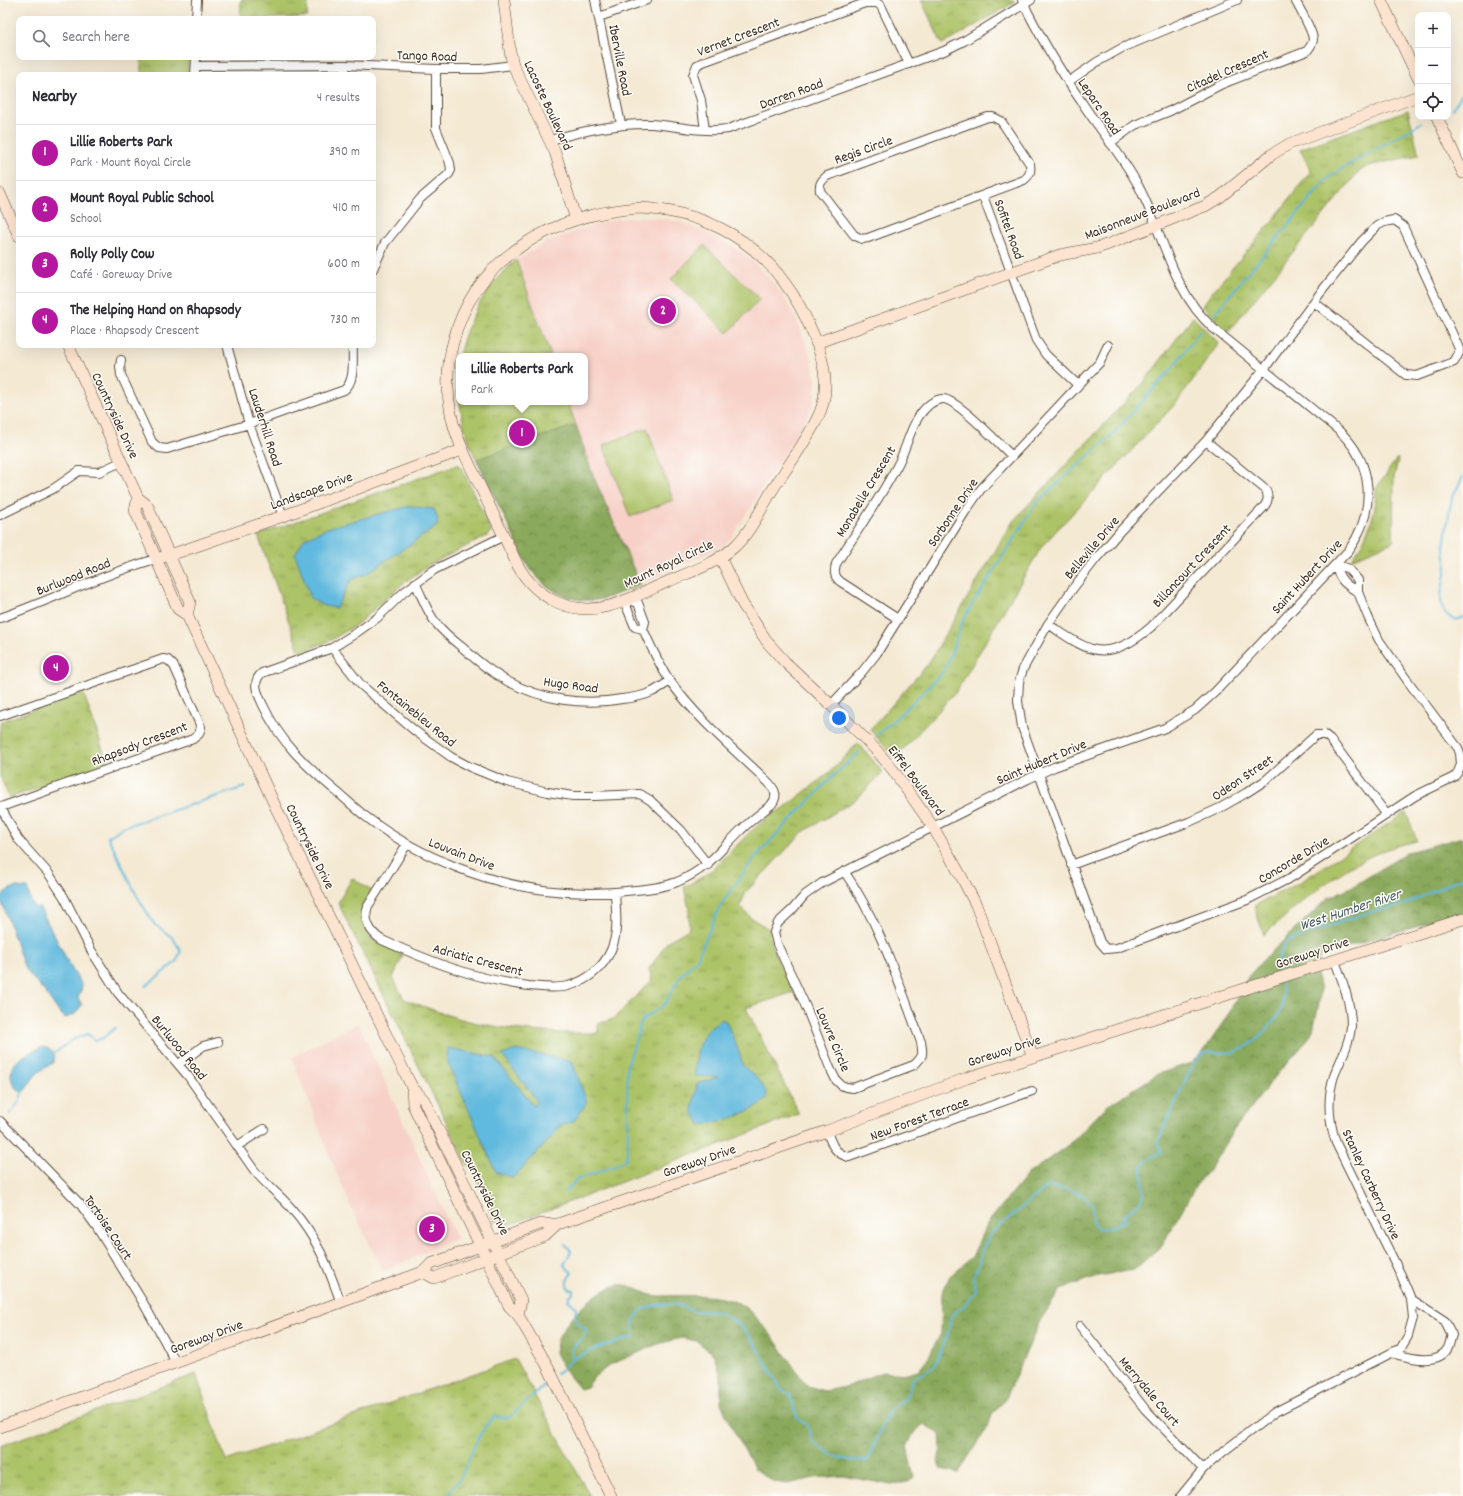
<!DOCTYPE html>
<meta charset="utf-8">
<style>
:root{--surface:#fff;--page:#f2f2f3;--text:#2b2b33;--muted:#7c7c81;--line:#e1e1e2;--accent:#b5179e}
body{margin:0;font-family:Dekko,sans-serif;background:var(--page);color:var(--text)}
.controls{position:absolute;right:12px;top:12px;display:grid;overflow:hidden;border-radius:8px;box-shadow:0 4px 16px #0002}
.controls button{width:36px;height:36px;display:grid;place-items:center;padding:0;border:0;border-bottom:1px solid var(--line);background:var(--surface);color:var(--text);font:20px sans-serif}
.you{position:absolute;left:839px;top:718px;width:14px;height:14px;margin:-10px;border:3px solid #fff;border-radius:50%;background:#1a73e8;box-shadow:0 0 0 6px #1a73e833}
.badge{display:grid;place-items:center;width:26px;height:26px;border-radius:50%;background:var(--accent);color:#fff;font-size:13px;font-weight:700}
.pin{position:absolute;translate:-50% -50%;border:2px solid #fff;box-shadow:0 1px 4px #0006}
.popup{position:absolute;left:456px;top:353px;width:132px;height:52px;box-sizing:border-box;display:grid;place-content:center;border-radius:8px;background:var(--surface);filter:drop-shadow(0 1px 3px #0005);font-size:13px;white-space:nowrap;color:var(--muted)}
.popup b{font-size:15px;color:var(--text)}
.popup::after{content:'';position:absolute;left:50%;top:100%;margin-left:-8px;border:8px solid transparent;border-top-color:var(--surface)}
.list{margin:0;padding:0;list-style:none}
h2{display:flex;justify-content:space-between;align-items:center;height:52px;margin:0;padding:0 16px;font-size:17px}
h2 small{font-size:13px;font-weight:400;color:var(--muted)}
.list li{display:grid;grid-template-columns:26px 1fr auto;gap:12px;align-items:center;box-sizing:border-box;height:56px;padding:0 16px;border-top:1px solid var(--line)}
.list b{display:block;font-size:15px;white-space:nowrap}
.list p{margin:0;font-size:13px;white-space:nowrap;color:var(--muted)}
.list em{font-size:13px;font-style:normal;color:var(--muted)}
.icon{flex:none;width:22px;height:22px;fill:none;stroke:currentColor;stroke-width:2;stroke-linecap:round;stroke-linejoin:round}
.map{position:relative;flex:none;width:1463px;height:1496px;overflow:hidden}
.search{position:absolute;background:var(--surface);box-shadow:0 4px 16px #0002;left:16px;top:16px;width:360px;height:44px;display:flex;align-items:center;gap:10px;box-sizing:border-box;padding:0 14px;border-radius:8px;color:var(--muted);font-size:15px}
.panel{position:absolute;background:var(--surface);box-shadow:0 4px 16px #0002;left:16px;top:72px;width:360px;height:276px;border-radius:8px}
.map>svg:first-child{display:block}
</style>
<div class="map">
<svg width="1463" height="1496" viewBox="0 0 1463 1496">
<defs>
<pattern id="grass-tufts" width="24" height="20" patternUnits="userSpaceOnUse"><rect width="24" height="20" fill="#adc367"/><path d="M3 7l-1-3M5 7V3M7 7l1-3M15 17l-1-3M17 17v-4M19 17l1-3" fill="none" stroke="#8e9f54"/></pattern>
<pattern id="forest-crowns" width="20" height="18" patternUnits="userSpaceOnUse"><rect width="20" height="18" fill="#8aa95c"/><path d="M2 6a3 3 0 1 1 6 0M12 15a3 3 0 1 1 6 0" fill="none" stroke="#728a4b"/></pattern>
</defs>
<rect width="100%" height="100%" fill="#fdfcf7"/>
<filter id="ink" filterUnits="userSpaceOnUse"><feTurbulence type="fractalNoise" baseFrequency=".025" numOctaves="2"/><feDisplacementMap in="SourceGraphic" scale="8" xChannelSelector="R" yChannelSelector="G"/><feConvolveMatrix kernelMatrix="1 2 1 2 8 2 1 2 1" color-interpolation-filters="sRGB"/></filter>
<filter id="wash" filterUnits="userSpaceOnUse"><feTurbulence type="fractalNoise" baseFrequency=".012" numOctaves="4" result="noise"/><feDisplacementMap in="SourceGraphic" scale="16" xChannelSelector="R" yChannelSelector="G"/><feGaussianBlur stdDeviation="0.9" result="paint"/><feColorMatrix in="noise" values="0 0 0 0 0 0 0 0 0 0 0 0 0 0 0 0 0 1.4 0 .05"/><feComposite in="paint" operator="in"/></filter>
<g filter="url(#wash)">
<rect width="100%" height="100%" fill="#f4e9d3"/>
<!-- built -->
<path fill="#f7d1c8" d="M642 217 664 219 680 222 709 233 743 253 761 269 781 293 795 316 810 355 816 378V387L813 404 807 417 732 537 722 546 708 553 640 584 592 473 568 402H585V356H551L516 260 548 241 593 225 618 219Z
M358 1023 456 1238 383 1272 349 1203 318 1126 292 1057Z"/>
<!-- grass -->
<path fill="url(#grass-tufts)" stroke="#747642" d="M241 0H308L307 17 240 19Z
M921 0H1014L1013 3 954 38 942 44Z
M144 57H188V75H141V61Z
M1408 110 1419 155 1372 165 1360 170 1228 332 1202 306 1213 291 1274 219 1311 171 1300 149Z
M516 260 551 356H459C468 317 486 286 516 260Z
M1193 317 1219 343 1177 402 1042 546 956 692 895 758 870 730 928 664 1013 521 1145 381Z
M459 357V402H568L592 473 640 584C626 590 611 598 596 600 566 603 541 587 526 562L472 450 464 427 458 394Z
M1397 458 1398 460 1394 477 1393 542 1351 559 1361 546 1371 523 1375 507 1376 489Z
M456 465H458L462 469 491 530 489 535 429 565 406 581 356 625 331 640 300 653 258 535Z
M83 692 108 764 9 798 0 776V722Z
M858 743 883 772 857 799 803 832 746 892 740 906 751 918 769 929C769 950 785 974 794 992L746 1008 799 1114 509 1225 504 1226 494 1221 485 1195 480 1184 466 1162 338 903 352 878 372 891 362 908 361 918 365 926 371 939 403 955 393 978 404 999C423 1006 442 1014 461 1019 506 1031 552 1034 598 1033V1024L613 1019 652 980 649 969 668 941 689 929V908L684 887 701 878 712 870 748 834 769 816 784 808 830 772Z
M1406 812 1417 841C1356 852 1309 895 1264 935L1254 906 1302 881Z
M515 1359 590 1496H0V1446L196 1374 226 1461Z"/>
<!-- forest -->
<path fill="url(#forest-crowns)" stroke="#626a3d" d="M576 425 592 473 640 584C626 590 611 598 596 600 566 603 541 587 526 562L477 459Z
M1463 837V913L1343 948 1331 950 1322 954 1318 961 1316 975 1321 988 1319 1003 1313 1030 1306 1042 1279 1072 1233 1131 1212 1166 1198 1182 1162 1245 1134 1270 1098 1276 1061 1289 1040 1321 1006 1398 992 1415 988 1427 958 1473 941 1469 938 1462 941 1448 940 1434 924 1424 915 1431 907 1446 914 1478 908 1482 891 1485 844 1476 814 1478 787 1484 774 1482 755 1469 730 1424 721 1403V1377L714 1355 697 1341 681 1338 658 1344 610 1365 595 1376 587 1387 580 1389 565 1371 555 1352C556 1347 557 1341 559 1337 566 1319 604 1281 625 1285 638 1287 645 1296 659 1296 683 1296 716 1293 738 1303 759 1313 788 1359 802 1379L808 1386 824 1391 849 1386 882 1372 907 1374 918 1371 927 1360 941 1333 942 1293 950 1276 972 1257 986 1225 1028 1174 1071 1143 1107 1106 1158 1074 1191 1063 1204 1051 1226 1018 1248 977 1261 962 1328 898 1357 884 1408 852Z"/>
<!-- garden -->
<path fill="#adc367" stroke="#747642" d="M704 245 760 299 728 333 671 279Z
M647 428 673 500 630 517 603 445Z"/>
<!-- water -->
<path fill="#61b9de" stroke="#4e727e" d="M409 506 434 509 438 519 436 527 366 574 351 580 336 608 324 606 311 599 295 554 304 539 327 528Z
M17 887 27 888 31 901 35 908 39 907 42 912 73 971 82 985 81 990 78 998 82 1005 74 1015 65 1018C57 1011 53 1003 47 995 39 984 29 976 23 964L5 910 0 900C3 891 9 889 17 887Z
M721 1019 726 1021 739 1052 743 1066 754 1075 761 1083 767 1093 766 1100C749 1114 723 1122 701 1125L692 1111 697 1084 718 1077 695 1076C695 1060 697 1041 709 1029 713 1025 716 1025 721 1019Z
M43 1047C51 1048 56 1054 54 1062 47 1067 40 1070 35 1076 30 1081 28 1088 23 1092 17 1091 14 1087 12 1081 6 1063 28 1052 43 1047Z
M448 1048 494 1057 534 1106 537 1101 502 1055 516 1050 572 1061 587 1102 574 1121 558 1127 554 1135 513 1178 496 1172 447 1061Z"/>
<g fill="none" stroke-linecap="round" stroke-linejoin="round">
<!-- stream -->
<path stroke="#61b9de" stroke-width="2" d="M1453 109 1463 92
M1214 314 1325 181 1333 174 1421 123
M1463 477C1460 484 1455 490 1453 497 1448 510 1446 534 1444 549 1444 554 1446 559 1446 565 1446 584 1430 609 1455 620L1463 617
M877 735 907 708 945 670 964 618 1037 502 1113 434 1173 367 1200 331
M1281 974 1279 956 1286 942 1363 914 1406 904 1463 877
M146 986 176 962 181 951 173 938 154 924 136 894 108 837 123 827 245 787
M53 1054 74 1039 88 1034 95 1041 103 1038 115 1028
M10 1114 19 1102 23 1091
M565 1192 578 1179 609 1168 626 1160 628 1137 627 1067 642 1020 665 1004 680 976 697 959 720 906 755 857 834 775 859 752
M565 1244 571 1251 564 1265 572 1273C568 1278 565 1281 568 1288L573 1290V1293L568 1300 576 1307 575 1319 580 1325 586 1329 585 1335 571 1349 573 1359
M556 1374 573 1359 597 1348 634 1337 633 1321 641 1310 657 1305 676 1304 693 1311 720 1312 741 1326 754 1342 781 1389 790 1394 797 1418C807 1424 812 1429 811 1441L832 1455 847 1460 867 1461 889 1411 906 1398 913 1379 934 1367 948 1333 951 1316 967 1303 976 1291 974 1277 978 1266 982 1250 991 1233 1047 1187C1067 1188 1076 1190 1092 1203L1093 1224 1098 1229 1108 1228 1127 1220 1122 1217 1140 1202 1144 1193 1142 1169 1144 1162 1161 1152 1158 1141 1192 1066C1207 1043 1213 1057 1235 1052 1249 1049 1276 1024 1281 1009 1283 1001 1283 990 1282 982
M448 1496C453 1488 460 1480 463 1472 474 1450 476 1435 494 1417L509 1418 550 1380"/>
</g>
</g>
<g filter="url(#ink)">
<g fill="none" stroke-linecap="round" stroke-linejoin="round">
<defs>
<path id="street" d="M595 0 621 124
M599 17 647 0
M196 19 197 0
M196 66 345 65 436 69H481L513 65
M195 75 196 57
M345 75V65
M1068 82 1097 62 1122 48 1237 0
M988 117H993L1001 121 1030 164C1031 172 1030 175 1024 180L868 238 862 239 854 235 820 191C819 184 821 181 827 176Z
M705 130 701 100 693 75 697 65 703 62 865 3H877L881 6 909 64
M550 140C583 131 617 123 652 124 677 126 702 133 728 129L944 51 964 41 1031 0
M1110 143 1135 125 1170 111 1222 84 1307 51C1310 47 1313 44 1313 39 1312 29 1300 10 1295 0
M983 196 1036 340 1046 355 1078 385
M373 269 385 243 420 199 449 174 451 170 450 163 436 128V69
M1314 302 1406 375 1417 376 1454 362 1459 353V349L1457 344 1403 226 1394 220 1384 222 1377 226 1362 241 1321 292 1268 364 1206 441 1121 530 1095 560 1074 587 1048 624 1023 669 1019 682 1018 701 1022 727 1100 942 1106 949 1117 948 1247 900 1292 877 1415 796 1454 777 1458 772 1461 764 1460 753 1458 748 1407 680 1379 640 1368 617 1358 592V580L1347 568 1335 565
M227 345 249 424 283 516
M121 360 120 366 121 375 152 442 159 448 167 449 249 424 344 390C356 381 352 359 353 345
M0 515 53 489 79 471 99 472 121 462
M504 536 448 563 434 570 404 592 377 618 356 633 332 648 262 673C251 682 258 694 263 705 280 742 306 766 337 792 348 801 358 811 369 819 395 839 426 855 456 867 513 890 576 898 636 890 650 889 664 887 677 882 708 869 718 852 741 830 750 821 761 813 771 805 778 797 776 791 769 783 735 750 698 720 670 681 659 665 651 647 643 629L645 622 638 603 627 599V608L635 627 643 629
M1335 565C1340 580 1344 584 1358 592
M415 583C422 596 427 612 436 623 444 633 454 641 463 648 477 661 491 672 507 681 542 700 583 706 622 699 632 698 643 696 652 692 658 689 664 685 670 681
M0 618C52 600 102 574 156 559
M898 619 841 582C834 577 834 572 836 564 857 531 879 500 897 466 906 450 909 431 919 416 924 409 933 399 943 399 957 399 1000 445 1012 456
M1048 624C1062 633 1077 645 1092 649 1113 655 1136 640 1151 627L1263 508C1268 502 1269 498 1266 490L1206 441
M332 648 361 685 415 731 451 757 470 767 507 782 548 792 573 796H595L640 794 650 800 681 830 708 865
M831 705 862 672 877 653 965 512 981 489 1100 362 1108 345
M0 716 163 659 168 660 174 666 201 727 199 734 193 739 1 807
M0 806 18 839 49 874 64 897 91 950 118 993 188 1076 254 1170C265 1184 279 1194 291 1208 318 1239 327 1264 341 1303
M407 844 368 906C363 919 370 933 382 940 429 961 477 980 529 986 542 987 555 989 568 986 587 981 603 968 611 950 619 932 616 912 615 893
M1071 865 1189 822 1220 808 1246 793 1266 780 1316 735H1325L1330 739 1387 815
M844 871C880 923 899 984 921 1042 923 1054 924 1056 914 1065L853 1088 846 1087 841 1085 836 1080 830 1068 806 1007 777 944 774 932 778 923 792 910 805 895 822 883 1028 779 1054 767 1165 728 1195 710 1215 692 1349 550C1376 511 1375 463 1338 430L1213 328C1172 291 1164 235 1139 187 1125 160 1104 135 1087 110 1063 75 1040 38 1022 0
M179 1064 203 1046 218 1042
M0 1121 80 1204 96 1226 141 1299 164 1340 176 1363
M827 1131C831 1144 835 1154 849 1157L1032 1091
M237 1146 264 1129
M1080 1326 1145 1409 1203 1469
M1391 1353C1407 1357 1438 1367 1448 1348 1450 1344 1450 1339 1452 1335L1445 1321 1411 1299
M1181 1496 1203 1469 1224 1451 1275 1412 1401 1348 1408 1336 1413 1318 1411 1299 1401 1275 1336 1143C1329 1122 1327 1098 1334 1076 1340 1061 1350 1043 1351 1026 1351 1003 1343 982 1335 961"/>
<path id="secondary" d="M504 0 510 51 513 65 555 152 576 220
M1381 0 1418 78
M1437 117 1463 173
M0 194 19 236
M639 208C697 211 749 234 784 282 803 307 827 356 825 388 825 398 822 409 817 419 805 443 788 466 773 489 761 509 750 533 733 548 715 564 690 572 669 581 651 589 628 601 609 606 572 616 537 599 518 566 505 539 492 511 479 484 468 461 456 439 451 414 446 389 447 363 454 339 477 254 557 214 639 208Z
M816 343 1060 255 1097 248 1109 244 1205 206 1220 197 1271 155 1289 144 1418 96
M68 345 138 498 147 505 190 602 187 615
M138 498 135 510 178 609 187 615 277 810 397 1057 412 1087 424 1100 521 1300 518 1315
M720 557 742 603 768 643 785 662 831 705 877 751 893 770 933 827 961 876 976 905 1033 1057
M156 559 179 552 283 516 462 450
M412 1087 413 1105 509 1306 518 1315 547 1365 611 1496
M423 1272 434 1278 545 1236 558 1224
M0 1427 423 1272 431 1264 540 1224H558L827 1131 967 1078 1463 919"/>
</defs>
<!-- street casing -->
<use href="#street" stroke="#574739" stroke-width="10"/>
<!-- secondary casing -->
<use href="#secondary" stroke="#574739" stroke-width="12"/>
<!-- street -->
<use href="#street" stroke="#fff" stroke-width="8"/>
<!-- secondary -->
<use href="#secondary" stroke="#fde4d0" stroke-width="11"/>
</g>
</g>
<g text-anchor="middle" stroke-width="3" stroke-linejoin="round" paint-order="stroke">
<!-- street labels -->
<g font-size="14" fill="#3b2a1e" stroke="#fdfcf7">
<text transform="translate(738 36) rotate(-21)" y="5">Vernet Crescent</text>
<text transform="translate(427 55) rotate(2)" y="5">Tango Road</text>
<text transform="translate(621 60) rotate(79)" y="5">Iberville Road</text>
<text transform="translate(1227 70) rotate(-24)" y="5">Citadel Crescent</text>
<text transform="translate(791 93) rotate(-20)" y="5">Darren Road</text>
<text transform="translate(549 105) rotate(65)" y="5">Lacoste Boulevard</text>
<text transform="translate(1100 106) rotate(56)" y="5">Leparc Road</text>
<text transform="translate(863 149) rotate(-20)" y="5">Regis Circle</text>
<text transform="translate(1142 213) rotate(-21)" y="5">Maisonneuve Boulevard</text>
<text transform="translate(1010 229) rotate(70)" y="5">Sofitel Road</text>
<text transform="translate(116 415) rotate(65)" y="5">Countryside Drive</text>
<text transform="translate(266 427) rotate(72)" y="5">Lauderhill Road</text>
<text transform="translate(311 490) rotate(-20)" y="5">Landscape Drive</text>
<text transform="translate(865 491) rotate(-59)" y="5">Monabelle Crescent</text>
<text transform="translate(952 512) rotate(-56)" y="5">Sorbonne Drive</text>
<text transform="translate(1091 547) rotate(-50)" y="5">Belleville Drive</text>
<text transform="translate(668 563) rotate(-25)" y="5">Mount Royal Circle</text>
<text transform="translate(1191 565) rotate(-47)" y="5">Billancourt Crescent</text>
<text transform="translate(73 576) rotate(-22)" y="5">Burlwood Road</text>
<text transform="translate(1306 576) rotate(-47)" y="5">Saint Hubert Drive</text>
<text transform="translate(571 684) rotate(8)" y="5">Hugo Road</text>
<text transform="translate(417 713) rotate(39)" y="5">Fontainebleu Road</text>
<text transform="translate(139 743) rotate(-21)" y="5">Rhapsody Crescent</text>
<text transform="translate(1041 761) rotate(-23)" y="5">Saint Hubert Drive</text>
<text transform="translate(1242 777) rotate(-34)" y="5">Odeon Street</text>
<text transform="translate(917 780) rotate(53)" y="5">Eiffel Boulevard</text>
<text transform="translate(311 846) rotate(64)" y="5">Countryside Drive</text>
<text transform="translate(462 853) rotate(21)" y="5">Louvain Drive</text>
<text transform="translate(1293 859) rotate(-31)" y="5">Concorde Drive</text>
<text transform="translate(1312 952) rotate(-18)" y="5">Goreway Drive</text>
<text transform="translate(478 959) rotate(15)" y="5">Adriatic Crescent</text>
<text transform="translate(834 1039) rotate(67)" y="5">Louvre Circle</text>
<text transform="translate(180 1047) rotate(51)" y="5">Burlwood Road</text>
<text transform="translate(1004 1050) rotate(-18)" y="5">Goreway Drive</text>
<text transform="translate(919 1118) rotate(-20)" y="5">New Forest Terrace</text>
<text transform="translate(699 1160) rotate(-19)" y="5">Goreway Drive</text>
<text transform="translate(1372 1184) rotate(65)" y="5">Stanley Carberry Drive</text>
<text transform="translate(486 1192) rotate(64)" y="5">Countryside Drive</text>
<text transform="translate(109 1227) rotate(56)" y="5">Tortoise Court</text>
<text transform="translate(206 1336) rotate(-20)" y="5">Goreway Drive</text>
<text transform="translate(1150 1391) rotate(50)" y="5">Merrydale Court</text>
</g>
<!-- water labels -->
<g font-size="15" font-style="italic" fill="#485c61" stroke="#fdfcf7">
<text transform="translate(1350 909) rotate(-18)" y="5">West Humber River</text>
</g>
</g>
</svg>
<div class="controls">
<button>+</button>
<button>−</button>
<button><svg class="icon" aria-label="locate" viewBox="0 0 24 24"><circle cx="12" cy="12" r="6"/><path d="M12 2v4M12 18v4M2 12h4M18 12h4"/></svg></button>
</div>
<div class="you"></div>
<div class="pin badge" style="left:522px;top:433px">1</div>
<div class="popup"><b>Lillie Roberts Park</b>Park</div>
<div class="pin badge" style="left:663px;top:311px">2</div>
<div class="pin badge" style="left:432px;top:1229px">3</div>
<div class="pin badge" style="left:56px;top:668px">4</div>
<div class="search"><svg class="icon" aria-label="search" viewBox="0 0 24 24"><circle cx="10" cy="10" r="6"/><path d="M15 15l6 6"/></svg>Search here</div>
<section class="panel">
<h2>Nearby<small>4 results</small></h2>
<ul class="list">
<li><span class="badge">1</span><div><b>Lillie Roberts Park</b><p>Park · Mount Royal Circle</p></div><em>390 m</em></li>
<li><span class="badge">2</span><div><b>Mount Royal Public School</b><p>School</p></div><em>410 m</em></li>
<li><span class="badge">3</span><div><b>Rolly Polly Cow</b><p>Café · Goreway Drive</p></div><em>600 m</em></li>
<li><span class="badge">4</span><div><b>The Helping Hand on Rhapsody</b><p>Place · Rhapsody Crescent</p></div><em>730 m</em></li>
</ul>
</section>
</div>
